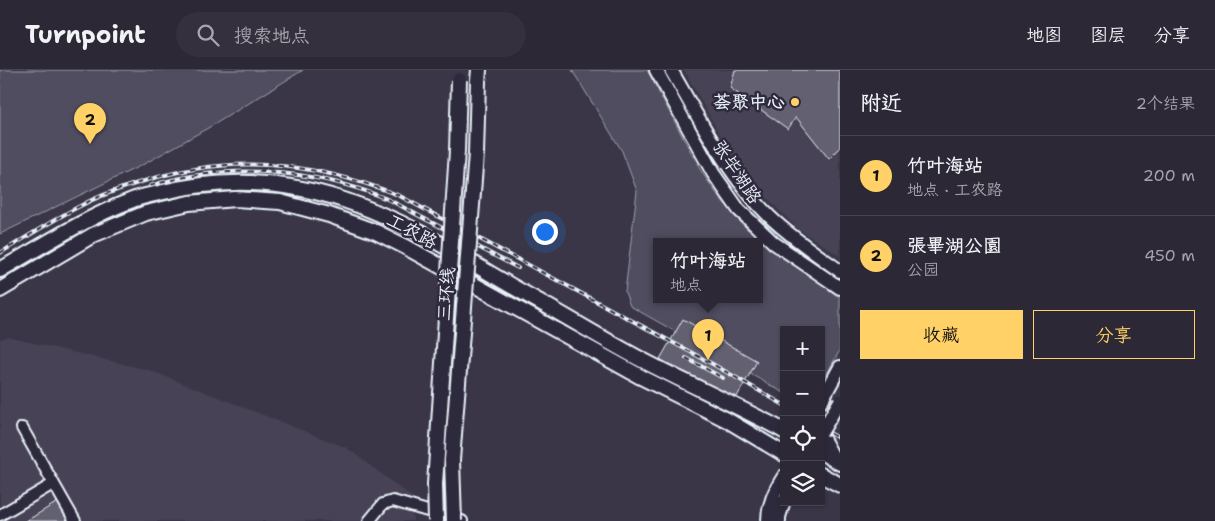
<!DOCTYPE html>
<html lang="zh">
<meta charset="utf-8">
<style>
:root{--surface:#2c2836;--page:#34303e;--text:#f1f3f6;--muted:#a6a6ad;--line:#484451;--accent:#ffd166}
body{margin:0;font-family:"Shantell Sans","LXGW WenKai TC",sans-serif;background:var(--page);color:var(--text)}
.controls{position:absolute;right:15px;bottom:15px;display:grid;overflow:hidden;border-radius:0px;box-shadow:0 1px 4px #0004}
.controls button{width:45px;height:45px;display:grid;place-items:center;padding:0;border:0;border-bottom:1px solid var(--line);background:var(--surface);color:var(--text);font:25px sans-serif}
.you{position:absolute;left:544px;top:161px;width:18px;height:18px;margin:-12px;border:4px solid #fff;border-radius:50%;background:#1a73e8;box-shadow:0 0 0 8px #1a73e833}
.badge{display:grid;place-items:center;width:32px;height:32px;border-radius:50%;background:var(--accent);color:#111;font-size:16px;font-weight:700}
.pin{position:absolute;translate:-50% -41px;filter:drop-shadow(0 1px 2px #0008)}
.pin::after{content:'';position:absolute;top:26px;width:18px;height:15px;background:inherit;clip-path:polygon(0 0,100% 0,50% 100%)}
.popup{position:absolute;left:653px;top:168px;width:110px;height:65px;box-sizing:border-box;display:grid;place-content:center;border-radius:0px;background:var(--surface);filter:drop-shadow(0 1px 4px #0005);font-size:16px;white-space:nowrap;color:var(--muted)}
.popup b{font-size:19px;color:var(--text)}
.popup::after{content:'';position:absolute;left:50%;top:100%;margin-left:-10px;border:10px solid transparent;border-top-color:var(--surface)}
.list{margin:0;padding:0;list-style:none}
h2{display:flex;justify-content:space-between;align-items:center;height:65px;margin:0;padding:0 20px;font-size:21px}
h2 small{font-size:16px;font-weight:400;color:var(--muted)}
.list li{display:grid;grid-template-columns:32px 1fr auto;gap:15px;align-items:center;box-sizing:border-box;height:80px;padding:0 20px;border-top:1px solid var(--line)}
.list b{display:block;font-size:19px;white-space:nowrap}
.list p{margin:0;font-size:16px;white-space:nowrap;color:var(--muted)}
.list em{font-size:16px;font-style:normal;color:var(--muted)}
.actions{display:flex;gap:10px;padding:15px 20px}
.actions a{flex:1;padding:11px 0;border:1px solid var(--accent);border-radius:0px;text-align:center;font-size:18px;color:var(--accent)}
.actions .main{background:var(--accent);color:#111}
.icon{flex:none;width:28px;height:28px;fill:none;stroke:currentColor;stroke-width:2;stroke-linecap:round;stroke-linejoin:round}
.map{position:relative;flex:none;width:840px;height:451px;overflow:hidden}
header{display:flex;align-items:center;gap:30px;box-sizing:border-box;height:70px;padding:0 25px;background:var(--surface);border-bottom:1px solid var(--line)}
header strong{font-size:24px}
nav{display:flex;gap:28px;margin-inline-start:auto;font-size:18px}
.search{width:350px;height:45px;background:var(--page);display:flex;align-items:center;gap:12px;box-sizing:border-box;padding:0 18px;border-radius:28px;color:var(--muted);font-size:19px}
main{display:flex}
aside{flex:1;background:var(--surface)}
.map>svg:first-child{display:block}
</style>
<header>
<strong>Turnpoint</strong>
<div class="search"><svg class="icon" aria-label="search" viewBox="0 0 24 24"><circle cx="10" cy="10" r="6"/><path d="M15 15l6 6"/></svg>搜索地点</div>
<nav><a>地图</a><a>图层</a><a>分享</a></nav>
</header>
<main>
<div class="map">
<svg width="840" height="451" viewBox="0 0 840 451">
<rect width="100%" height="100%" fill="#3a3648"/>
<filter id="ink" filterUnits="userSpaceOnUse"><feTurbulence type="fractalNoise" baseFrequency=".02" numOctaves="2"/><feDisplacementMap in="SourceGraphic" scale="10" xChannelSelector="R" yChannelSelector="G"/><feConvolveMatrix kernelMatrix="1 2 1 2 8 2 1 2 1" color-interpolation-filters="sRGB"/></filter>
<g filter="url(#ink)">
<!-- built -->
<path fill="#464354" d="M684 0H840V186L798 159 760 121 730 83Z
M8 267 149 300 347 378 412 427 413 451H0V269Z"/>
<!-- green -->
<path fill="#504e5f" stroke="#9ca0ac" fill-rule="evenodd" d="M0 0H303L215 54 144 94 0 164Z
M572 0H647L701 101 719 127 747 159 840 228V280L821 314V260H784V323L630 236 625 222 637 121 622 81ZM657 171H759V229H657Z"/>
<!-- building -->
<path fill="#636171" stroke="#e8f1f8" d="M735 0H840V78L829 89 796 47 788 59 730 18Z
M683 249 757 291 734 332 660 289Z
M61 430 73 451H26Z"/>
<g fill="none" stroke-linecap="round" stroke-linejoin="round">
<defs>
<path id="minor" d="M22 358 75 451
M0 445 53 414
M369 451 383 434 393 431 462 451"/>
<path id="major" d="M656 0 713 103 739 140 774 173 840 218
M671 0C700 50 728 106 770 147 791 167 816 184 840 201
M821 332 840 297
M821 365 832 385 836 390
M768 451C768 434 775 420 784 406
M779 451V447L784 431"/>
<path id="highway" d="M478 11 479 0
M0 200C42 176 85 148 130 131 139 127 150 125 159 123 240 103 312 113 387 147 438 169 483 201 531 227 569 248 606 271 644 291 690 315 738 336 784 361
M0 220 93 165 146 143 189 133 235 129 280 132 329 145 376 162 404 176 641 307 727 350 784 384
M821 382 840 393
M821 405 840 415"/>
</defs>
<!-- minor casing -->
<use href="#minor" stroke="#e8f1f8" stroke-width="14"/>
<!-- major casing -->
<use href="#major" stroke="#e8f1f8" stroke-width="16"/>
<!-- highway casing -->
<use href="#highway" stroke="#e8f1f8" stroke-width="18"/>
<!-- minor -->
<use href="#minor" stroke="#2f2a3d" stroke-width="10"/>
<!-- major -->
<use href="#major" stroke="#2f2a3d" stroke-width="12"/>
<!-- highway -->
<use href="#highway" stroke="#2f2a3d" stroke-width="14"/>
<defs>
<path id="rail" d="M150 116C226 92 314 99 387 129 402 136 417 145 431 152 460 167 489 183 518 198
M0 183C27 167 54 149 82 135 100 125 119 119 138 113 228 83 310 91 398 125L709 292 784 335
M686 288 723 308
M821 358 840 369"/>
</defs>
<!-- rail casing -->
<use href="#rail" stroke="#e8f1f8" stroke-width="4"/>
<!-- rail -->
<use href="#rail" stroke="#2f2a3d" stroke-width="2" stroke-dasharray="5.5" stroke-linecap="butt"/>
<defs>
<path id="major-bridge" d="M821 363 840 331"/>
<path id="highway-bridge" d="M436 451 435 414 457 81 459 10
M454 451 452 390 476 84 478 11"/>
</defs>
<!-- major-bridge casing -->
<use href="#major-bridge" stroke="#e8f1f8" stroke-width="16" stroke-linecap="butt"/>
<!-- highway-bridge casing -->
<use href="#highway-bridge" stroke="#e8f1f8" stroke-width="18" stroke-linecap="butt"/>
<!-- major-bridge -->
<use href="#major-bridge" stroke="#2f2a3d" stroke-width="12"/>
<!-- highway-bridge -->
<use href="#highway-bridge" stroke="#2f2a3d" stroke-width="14"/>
</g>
</g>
<!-- markers -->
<circle fill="#ffd166" stroke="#2f2a3d" stroke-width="2" cx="795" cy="32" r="5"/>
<g text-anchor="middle" stroke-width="5" stroke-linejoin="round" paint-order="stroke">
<!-- poi labels -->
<g font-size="18" font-weight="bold" fill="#e8f1f8" stroke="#2f2a3d" text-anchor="end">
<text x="785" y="38">荟聚中心</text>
</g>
<!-- street labels -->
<g font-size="18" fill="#e8f1f8" stroke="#2f2a3d">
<text transform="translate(737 102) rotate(56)" y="6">张毕湖路</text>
<text transform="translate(412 161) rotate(28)" y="6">工农路</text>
<text transform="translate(446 224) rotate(-85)" y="6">三环线</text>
</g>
</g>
</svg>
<div class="controls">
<button>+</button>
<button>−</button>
<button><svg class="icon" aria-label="locate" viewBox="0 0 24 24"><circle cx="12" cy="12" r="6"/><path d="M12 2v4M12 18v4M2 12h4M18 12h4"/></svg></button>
<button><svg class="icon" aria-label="layers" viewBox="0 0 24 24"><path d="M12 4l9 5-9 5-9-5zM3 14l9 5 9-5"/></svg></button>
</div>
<div class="you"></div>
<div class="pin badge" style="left:708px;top:290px">1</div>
<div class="popup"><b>竹叶海站</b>地点</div>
<div class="pin badge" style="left:90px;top:74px">2</div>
</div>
<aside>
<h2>附近<small>2个结果</small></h2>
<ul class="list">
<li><span class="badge">1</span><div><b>竹叶海站</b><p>地点 · 工农路</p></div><em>200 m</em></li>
<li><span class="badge">2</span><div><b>張畢湖公園</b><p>公园</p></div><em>450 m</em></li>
</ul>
<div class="actions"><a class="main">收藏</a><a>分享</a></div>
</aside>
</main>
